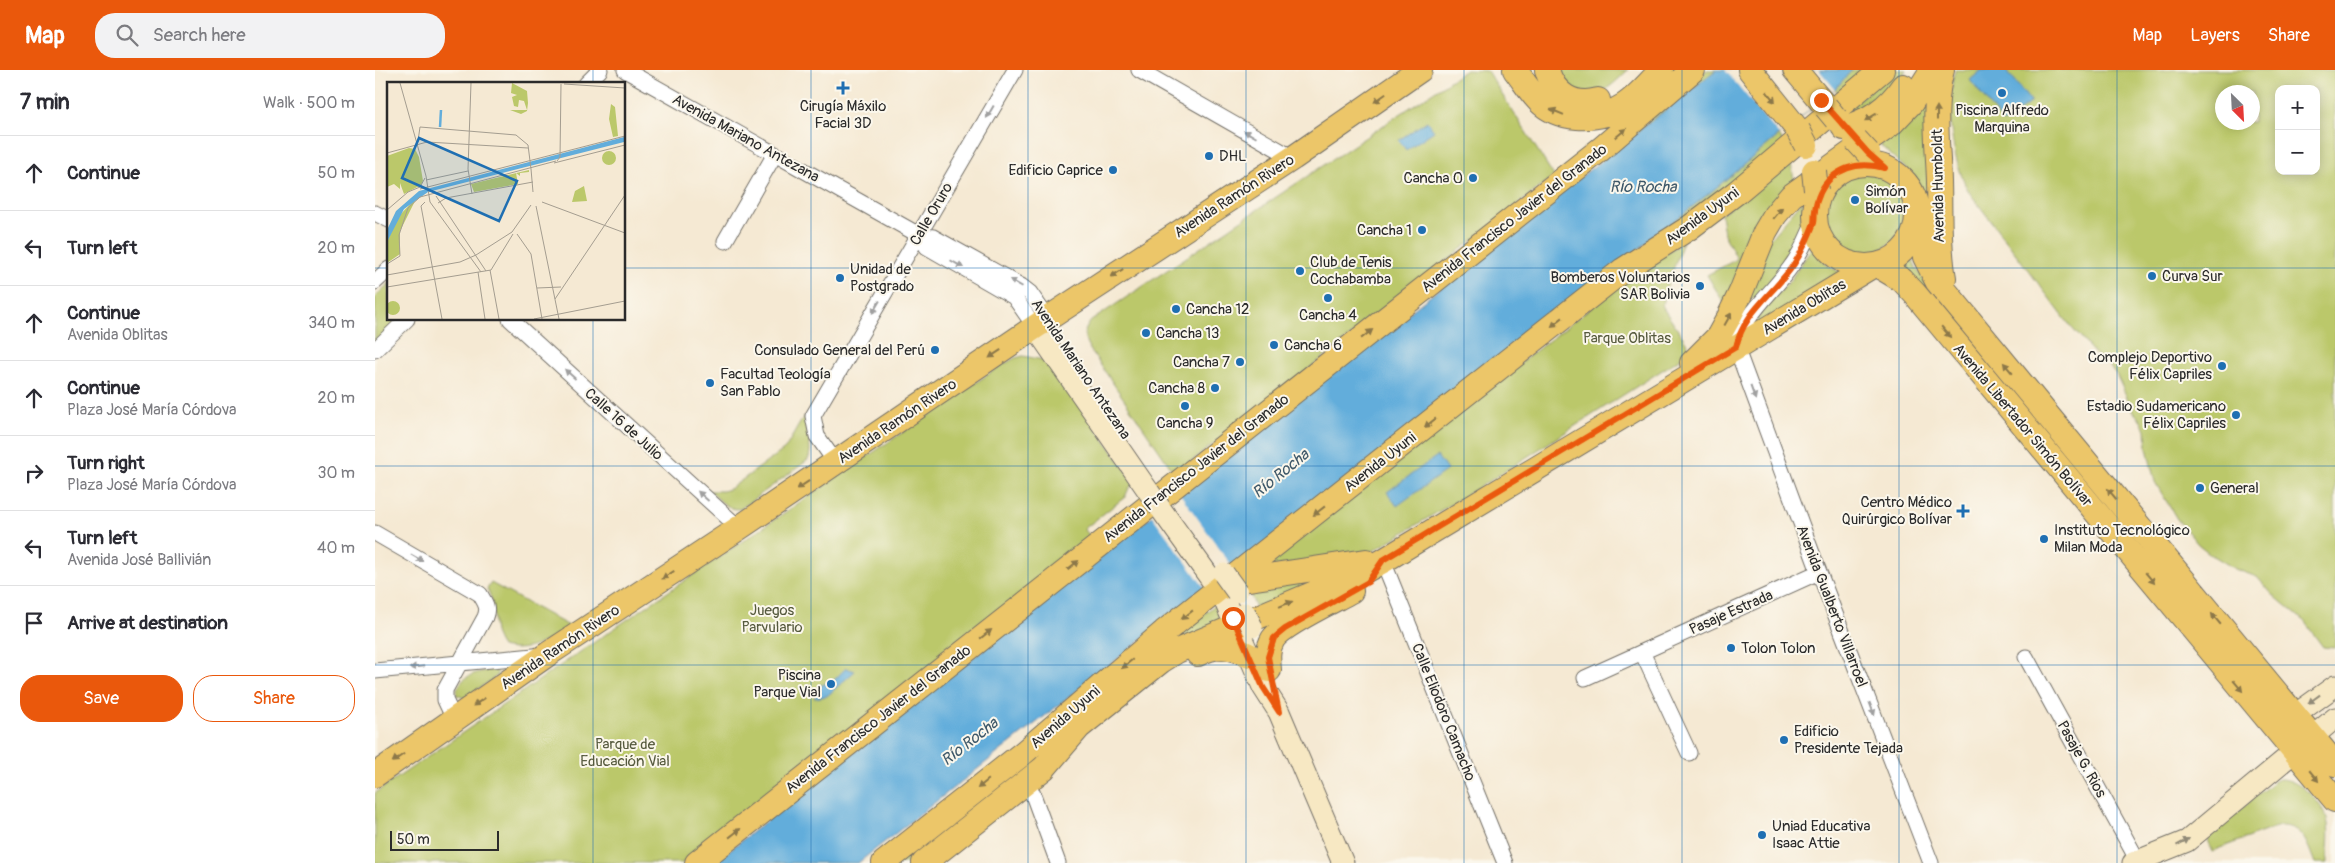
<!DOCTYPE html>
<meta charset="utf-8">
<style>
:root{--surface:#fff;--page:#f2f2f3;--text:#2b2b33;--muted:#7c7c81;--line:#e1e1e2;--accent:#ea580c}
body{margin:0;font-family:Pangolin,sans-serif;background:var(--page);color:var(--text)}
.controls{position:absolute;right:15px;top:15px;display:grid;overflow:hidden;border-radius:10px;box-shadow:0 2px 12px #0003}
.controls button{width:45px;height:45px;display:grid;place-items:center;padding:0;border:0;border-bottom:1px solid var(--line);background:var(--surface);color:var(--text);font:25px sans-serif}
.compass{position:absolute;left:1840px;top:15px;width:45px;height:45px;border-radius:50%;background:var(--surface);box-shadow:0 2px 12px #0003;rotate:156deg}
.scale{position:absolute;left:15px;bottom:12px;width:109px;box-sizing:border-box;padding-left:5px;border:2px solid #2b2b2b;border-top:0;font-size:14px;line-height:18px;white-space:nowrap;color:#2b2b2b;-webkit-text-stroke:4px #fbf7ec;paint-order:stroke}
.stop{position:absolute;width:15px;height:15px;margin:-11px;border:4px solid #ea580c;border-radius:50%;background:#fff}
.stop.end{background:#ea580c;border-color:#fff;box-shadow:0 1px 5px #0008}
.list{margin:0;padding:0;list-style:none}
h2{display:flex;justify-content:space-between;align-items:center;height:65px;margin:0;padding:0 20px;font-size:21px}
h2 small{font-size:16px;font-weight:400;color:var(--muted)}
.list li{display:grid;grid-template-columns:32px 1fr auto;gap:15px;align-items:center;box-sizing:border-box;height:75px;padding:0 20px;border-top:1px solid var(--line)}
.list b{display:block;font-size:19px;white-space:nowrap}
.list p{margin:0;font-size:16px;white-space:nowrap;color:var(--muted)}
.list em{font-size:16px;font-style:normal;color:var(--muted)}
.actions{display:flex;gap:10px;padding:15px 20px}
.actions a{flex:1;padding:11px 0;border:1px solid var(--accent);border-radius:20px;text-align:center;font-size:18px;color:var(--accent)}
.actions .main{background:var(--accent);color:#fff}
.icon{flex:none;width:28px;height:28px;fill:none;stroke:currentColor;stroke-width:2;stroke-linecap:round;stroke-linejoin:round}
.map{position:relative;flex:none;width:1960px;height:793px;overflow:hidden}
header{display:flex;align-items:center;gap:30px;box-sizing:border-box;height:70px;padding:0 25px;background:var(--accent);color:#fff}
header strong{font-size:24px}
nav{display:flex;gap:28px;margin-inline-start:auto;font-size:18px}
.search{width:350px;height:45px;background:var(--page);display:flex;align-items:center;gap:12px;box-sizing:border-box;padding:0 18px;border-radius:20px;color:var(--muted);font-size:19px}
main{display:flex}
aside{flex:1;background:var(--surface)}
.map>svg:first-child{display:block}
</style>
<header>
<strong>Map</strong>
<div class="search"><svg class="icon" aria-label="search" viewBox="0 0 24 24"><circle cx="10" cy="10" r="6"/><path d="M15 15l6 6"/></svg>Search here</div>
<nav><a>Map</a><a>Layers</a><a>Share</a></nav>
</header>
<main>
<aside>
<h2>7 min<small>Walk · 500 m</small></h2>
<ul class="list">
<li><svg class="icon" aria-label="ahead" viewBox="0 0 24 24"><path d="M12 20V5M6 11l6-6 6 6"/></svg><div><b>Continue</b></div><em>50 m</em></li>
<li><svg class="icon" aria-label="left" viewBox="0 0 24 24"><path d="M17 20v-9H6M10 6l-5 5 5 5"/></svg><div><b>Turn left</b></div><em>20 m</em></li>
<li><svg class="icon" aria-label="ahead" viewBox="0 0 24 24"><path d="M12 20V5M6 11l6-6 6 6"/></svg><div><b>Continue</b><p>Avenida Oblitas</p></div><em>340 m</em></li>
<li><svg class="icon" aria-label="ahead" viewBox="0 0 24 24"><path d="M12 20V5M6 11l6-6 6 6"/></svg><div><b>Continue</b><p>Plaza José María Córdova</p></div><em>20 m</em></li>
<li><svg class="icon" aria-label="right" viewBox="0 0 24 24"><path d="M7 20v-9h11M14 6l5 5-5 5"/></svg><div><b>Turn right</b><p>Plaza José María Córdova</p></div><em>30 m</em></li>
<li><svg class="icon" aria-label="left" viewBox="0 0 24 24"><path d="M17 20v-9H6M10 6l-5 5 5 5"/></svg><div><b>Turn left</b><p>Avenida José Ballivián</p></div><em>40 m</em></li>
<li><svg class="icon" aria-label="arrive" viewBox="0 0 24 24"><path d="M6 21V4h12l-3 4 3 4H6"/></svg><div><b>Arrive at destination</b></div></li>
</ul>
<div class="actions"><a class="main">Save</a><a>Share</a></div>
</aside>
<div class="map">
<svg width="1960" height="793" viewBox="0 0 1960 793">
<rect width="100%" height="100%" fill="#fbf7ec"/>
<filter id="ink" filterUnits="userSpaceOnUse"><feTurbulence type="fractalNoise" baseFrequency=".02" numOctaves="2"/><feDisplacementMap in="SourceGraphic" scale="10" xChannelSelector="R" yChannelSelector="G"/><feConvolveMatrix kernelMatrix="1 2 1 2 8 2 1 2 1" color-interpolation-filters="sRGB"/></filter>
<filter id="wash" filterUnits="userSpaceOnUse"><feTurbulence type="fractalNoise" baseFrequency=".0096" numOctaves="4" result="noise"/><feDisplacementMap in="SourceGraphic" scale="20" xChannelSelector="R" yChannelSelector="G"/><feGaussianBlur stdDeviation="1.12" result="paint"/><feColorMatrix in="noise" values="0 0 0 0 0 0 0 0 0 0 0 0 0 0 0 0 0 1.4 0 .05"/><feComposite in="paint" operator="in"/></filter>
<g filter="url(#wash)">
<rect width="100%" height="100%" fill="#f5e9d3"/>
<!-- green -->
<path fill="#bbc86a" stroke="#737a4a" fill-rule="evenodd" d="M1091 0 1112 1 1179 106 800 404 714 278C708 267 708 261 716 251Z
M1180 0H1253C1229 23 1227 26 1194 21Z
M1332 0H1341L1235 83Z
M1477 0H1495L1465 25 1460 19Z
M1518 0H1531L1526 9 1481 46 1474 38Z
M1580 0H1960V578L1948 577 1929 551 1898 525 1882 507 1860 499 1834 483 1823 474 1802 449 1780 412 1772 378 1771 359 1758 340 1741 304 1727 288 1720 284 1697 258 1594 122C1575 86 1571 40 1580 0ZM1904 19H1941V101H1904ZM1848 22H1878V52H1848Z
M1558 12 1557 151 1540 107 1505 75Z
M1404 65 1408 72 1372 103 1244 193 1336 122Z
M1415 89 1420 114 1349 233 1332 205 1362 189 1349 164 1346 144Z
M1449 143a40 40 0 1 1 80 0a40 40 0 1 1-80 0Z
M1428 130C1429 173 1407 199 1378 229L1374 226 1393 171Z
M1308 172 1298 200 1291 207 1293 213 1289 223V232L1286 235 1317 281 1116 410 993 484 885 498 1261 202Z
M1437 178 1454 196 1469 205 1375 261 1387 241 1414 212Z
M1536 186 1541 198 1552 214 1906 644 1524 195Z
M14 213V249H25L0 274V227Z
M648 286 674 291 760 413 754 418 750 427 709 459 717 468 311 793H0V723L253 549 624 297 640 288Z
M429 346C430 360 439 377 433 390L365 439C352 440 344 429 335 421H348L356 418 410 379Z
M974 499 881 538 872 517Z
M116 513 194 556C174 571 153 584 127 577 112 556 125 542 112 519Z
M840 535 848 552 663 690 533 793H521Z
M116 600H122V606L90 628 81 625C83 607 100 602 116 600Z
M1904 709C1924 708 1951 735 1953 754 1955 767 1952 780 1953 793H1940C1932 774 1928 755 1904 756L1837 781 1832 767 1898 712Z"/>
<!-- water -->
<path fill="#62addb" stroke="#466c83" d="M1341 0H1477L1460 19 1336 122 483 793H338Z
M1607 0H1631L1656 32 1628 53 1595 10Z
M1052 51 1059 61 1031 80 1024 70Z
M1062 386 1072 400 1022 436 1012 422Z
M471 598 480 601 452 626 439 628 444 616 458 611Z"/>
<!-- pier -->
<path fill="#f5e9d3" d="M1350 0H1444L1460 19 1404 65Z
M803 421 859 499 832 521 775 443Z"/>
</g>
<g filter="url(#ink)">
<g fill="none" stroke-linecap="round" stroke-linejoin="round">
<defs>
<path id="minor" d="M250 0 544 165 558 167 646 216 655 223 673 249
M764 0 918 88
M211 14 225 0
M0 143 14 150
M1440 150C1433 165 1427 182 1417 195 1398 223 1369 243 1361 277L1444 502 1556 793
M544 165 552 177 639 227 660 257
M350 171 400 84
M0 212 14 199
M135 249 364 458
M0 280 32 249
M461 393 442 366 438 346 640 0
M0 463 105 524C110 533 114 537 110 547L70 620V630L79 649
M1008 491 1130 793
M1267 582 1314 683
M1651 587 1763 791
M0 601 169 585
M1210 608 1444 502
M650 713 657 722 683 793"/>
<path id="secondary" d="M660 257 774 422
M785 438 838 512
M849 529 857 548
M864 562 888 617 904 642 968 793
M1906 655 1960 616
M1758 793 1812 771 1960 648"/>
<path id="primary" d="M1140 0C1148 10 1155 22 1164 31 1174 41 1188 46 1202 47 1242 50 1262 27 1286 0
M1172 0C1179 24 1198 37 1223 30
M1375 0 1423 60
M1420 0 1451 37
M1567 0C1557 35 1563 75 1564 112 1565 144 1563 176 1569 208
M1469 58C1495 50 1513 38 1528 16
M1440 145a51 51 0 1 1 102 0a51 51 0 1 1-102 0Z
M1542 147 1550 187 1562 211 1960 694
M1502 195 1527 210 1540 224 1960 730
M1317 293 1343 267 1354 247 1366 222 1390 162 1400 145 1416 126 1515 55 1536 33 1557 0
M854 512 991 491
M823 584C842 574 855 576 874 585
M894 600C893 589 892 579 898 569 908 554 958 531 976 521
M0 705 173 584 364 458 660 257 918 88 1045 0
M322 793 1226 79 1318 0
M509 793 647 684 789 562 1248 200 1314 158 1362 122 1507 0
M549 793 669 698 704 657 786 591 802 581 982 505 1008 491 1497 196"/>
</defs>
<!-- minor casing -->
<use href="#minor" stroke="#726e66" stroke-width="17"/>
<!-- secondary casing -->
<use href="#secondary" stroke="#726e66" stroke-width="23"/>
<!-- primary casing -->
<use href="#primary" stroke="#726e66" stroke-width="26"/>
<!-- minor -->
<use href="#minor" stroke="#fff" stroke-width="15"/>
<!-- secondary -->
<use href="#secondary" stroke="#f7e8c3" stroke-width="21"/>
<!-- primary -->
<use href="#primary" stroke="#ecc669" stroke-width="24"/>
<defs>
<path id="secondary-bridge" d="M774 422 785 438
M849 504 862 522
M870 543 877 557"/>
<path id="primary-bridge" d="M1451 37 1461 49
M1423 60 1431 75
M1481 70 1493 83
M1439 101 1441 120"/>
</defs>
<!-- secondary-bridge casing -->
<use href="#secondary-bridge" stroke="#726e66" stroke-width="23" stroke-linecap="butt"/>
<!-- primary-bridge casing -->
<use href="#primary-bridge" stroke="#726e66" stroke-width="26" stroke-linecap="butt"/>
<!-- secondary-bridge -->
<use href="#secondary-bridge" stroke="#f7e8c3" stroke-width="21"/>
<!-- primary-bridge -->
<use href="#primary-bridge" stroke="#ecc669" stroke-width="24"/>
</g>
<!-- one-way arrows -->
<defs><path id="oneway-solid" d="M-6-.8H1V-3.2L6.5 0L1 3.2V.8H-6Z" transform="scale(1.25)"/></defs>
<g fill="#8c784a">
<use href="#oneway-solid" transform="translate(1396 27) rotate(51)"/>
<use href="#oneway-solid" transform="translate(1005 28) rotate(145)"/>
<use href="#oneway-solid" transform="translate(1182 42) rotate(-158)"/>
<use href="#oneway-solid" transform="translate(1562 43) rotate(-90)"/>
<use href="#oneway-solid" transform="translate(1496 47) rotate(149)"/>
<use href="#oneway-solid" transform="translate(1246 63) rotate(-40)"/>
<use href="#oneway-solid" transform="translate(1403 143) rotate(-51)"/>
<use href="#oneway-solid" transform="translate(742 203) rotate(146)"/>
<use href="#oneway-solid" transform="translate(1353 249) rotate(-61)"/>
<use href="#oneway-solid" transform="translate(1182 252) rotate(142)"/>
<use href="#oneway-solid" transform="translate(1571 262) rotate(50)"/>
<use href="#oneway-solid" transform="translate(992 264) rotate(-38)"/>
<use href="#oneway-solid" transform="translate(620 284) rotate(146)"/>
<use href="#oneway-solid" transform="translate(1633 298) rotate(-130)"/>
<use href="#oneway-solid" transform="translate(1055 353) rotate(142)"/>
<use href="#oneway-solid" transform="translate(428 415) rotate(146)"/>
<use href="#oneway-solid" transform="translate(1737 424) rotate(-130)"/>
<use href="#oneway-solid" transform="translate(944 441) rotate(142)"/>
<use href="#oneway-solid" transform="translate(698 495) rotate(-38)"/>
<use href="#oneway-solid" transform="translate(293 505) rotate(147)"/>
<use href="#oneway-solid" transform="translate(1775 508) rotate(50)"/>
<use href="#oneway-solid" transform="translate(911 534) rotate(-22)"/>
<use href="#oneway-solid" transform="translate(812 545) rotate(142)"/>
<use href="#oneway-solid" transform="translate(1841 549) rotate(-130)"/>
<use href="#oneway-solid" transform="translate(611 564) rotate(-38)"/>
<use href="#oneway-solid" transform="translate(752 594) rotate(140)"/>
<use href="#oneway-solid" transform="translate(1863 616) rotate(50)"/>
<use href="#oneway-solid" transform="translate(104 632) rotate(146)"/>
<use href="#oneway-solid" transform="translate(23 688) rotate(145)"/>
<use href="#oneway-solid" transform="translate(1939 706) rotate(50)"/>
<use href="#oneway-solid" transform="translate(608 714) rotate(141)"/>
<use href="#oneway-solid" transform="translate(360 763) rotate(-38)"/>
</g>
<g fill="#a0a0a0">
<use href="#oneway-solid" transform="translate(615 42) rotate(120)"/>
<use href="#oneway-solid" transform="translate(875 64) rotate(-150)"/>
<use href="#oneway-solid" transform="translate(582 194) rotate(30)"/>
<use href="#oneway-solid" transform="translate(641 213) rotate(-150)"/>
<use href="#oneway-solid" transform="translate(501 237) rotate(121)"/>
<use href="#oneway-solid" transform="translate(195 304) rotate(-138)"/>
<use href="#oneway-solid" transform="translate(1378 323) rotate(70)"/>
<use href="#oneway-solid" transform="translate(328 426) rotate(-138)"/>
<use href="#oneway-solid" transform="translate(42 488) rotate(30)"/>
<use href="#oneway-solid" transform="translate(42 597) rotate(174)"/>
<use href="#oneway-solid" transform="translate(1497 639) rotate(69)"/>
</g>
<g fill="#918a77">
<use href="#oneway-solid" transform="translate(1939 629) rotate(144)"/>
<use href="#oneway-solid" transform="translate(1808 772) rotate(-29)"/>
</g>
</g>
<g fill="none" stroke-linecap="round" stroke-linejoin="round" filter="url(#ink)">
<!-- route -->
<path stroke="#ea580c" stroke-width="6" d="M858 548 888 617 904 642 893 587 899 568 910 559 993 512 1008 490 1361 277C1369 241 1400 223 1419 194 1427 182 1434 166 1439 153 1440 149 1439 145 1440 141 1441 129 1447 116 1456 108 1472 94 1491 93 1510 98L1493 83 1446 30"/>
</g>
<!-- grid -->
<path fill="none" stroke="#1f6fb2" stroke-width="1" stroke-opacity="0.55" d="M218 0V14M436 0V793M653 0V793M871 0V793M1089 0V793M1307 0V793M1524 0V793M1742 0V793M0 198H14M249 198H1960M218 249V793M0 396H1960M0 595H1960"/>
<!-- markers -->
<g fill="#1f6fb2" stroke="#fbf7ec" stroke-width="2">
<path d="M465.5 10.5h5v5h5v5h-5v5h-5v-5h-5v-5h5z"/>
<circle cx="1627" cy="23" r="5"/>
<circle cx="834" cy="86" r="5"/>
<circle cx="738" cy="100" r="5"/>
<circle cx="1098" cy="108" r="5"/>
<circle cx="1480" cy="130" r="5"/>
<circle cx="1047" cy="160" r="5"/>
<circle cx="925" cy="201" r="5"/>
<circle cx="1777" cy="206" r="5"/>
<circle cx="465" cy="208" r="5"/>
<circle cx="1325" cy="216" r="5"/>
<circle cx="953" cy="228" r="5"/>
<circle cx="801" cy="239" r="5"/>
<circle cx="771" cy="263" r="5"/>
<circle cx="899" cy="275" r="5"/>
<circle cx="560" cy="280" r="5"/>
<circle cx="865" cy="292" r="5"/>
<circle cx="1847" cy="296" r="5"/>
<circle cx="335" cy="313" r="5"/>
<circle cx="840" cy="318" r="5"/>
<circle cx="810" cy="336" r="5"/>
<circle cx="1861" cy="345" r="5"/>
<circle cx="1825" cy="418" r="5"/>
<path d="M1585.5 433.5h5v5h5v5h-5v5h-5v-5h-5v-5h5z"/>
<circle cx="1669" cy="469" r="5"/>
<circle cx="1356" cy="578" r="5"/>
<circle cx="456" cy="614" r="5"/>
<circle cx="1409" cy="670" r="5"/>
<circle cx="1387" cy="765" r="5"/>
</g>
<g text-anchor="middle" stroke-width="4" stroke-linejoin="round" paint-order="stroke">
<!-- poi labels -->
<g font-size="15" fill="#2b2b2b" stroke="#fbf7ec" text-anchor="start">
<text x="468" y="41" text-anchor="middle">Cirugía Máxilo<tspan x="468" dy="17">Facial 3D</tspan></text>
<text x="1627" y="45" text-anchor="middle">Piscina Alfredo<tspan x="1627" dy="17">Marquina</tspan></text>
<text x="844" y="91">DHL</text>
<text x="728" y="105" text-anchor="end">Edificio Caprice</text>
<text x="1088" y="113" text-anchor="end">Cancha 0</text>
<text x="1490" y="126">Simón<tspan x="1490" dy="17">Bolívar</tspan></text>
<text x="1037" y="165" text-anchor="end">Cancha 1</text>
<text x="935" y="197">Club de Tenis<tspan x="935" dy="17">Cochabamba</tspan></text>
<text x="475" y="204">Unidad de<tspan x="475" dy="17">Postgrado</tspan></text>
<text x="1787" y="211">Curva Sur</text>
<text x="1315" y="212" text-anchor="end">Bomberos Voluntarios<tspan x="1315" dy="17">SAR Bolivia</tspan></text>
<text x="811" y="244">Cancha 12</text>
<text x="953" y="250" text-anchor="middle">Cancha 4</text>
<text x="781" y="268">Cancha 13</text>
<text x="909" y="280">Cancha 6</text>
<text x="550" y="285" text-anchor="end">Consulado General del Perú</text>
<text x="1837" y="292" text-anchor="end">Complejo Deportivo<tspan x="1837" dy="17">Félix Capriles</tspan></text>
<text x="855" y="297" text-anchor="end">Cancha 7</text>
<text x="345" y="309">Facultad Teología<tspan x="345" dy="17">San Pablo</tspan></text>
<text x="830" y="323" text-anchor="end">Cancha 8</text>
<text x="1851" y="341" text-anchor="end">Estadio Sudamericano<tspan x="1851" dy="17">Félix Capriles</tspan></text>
<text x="810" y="358" text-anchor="middle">Cancha 9</text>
<text x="1835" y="423">General</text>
<text x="1577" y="437" text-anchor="end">Centro Médico<tspan x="1577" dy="17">Quirúrgico Bolívar</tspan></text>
<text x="1679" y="465">Instituto Tecnológico<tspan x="1679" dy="17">Milan Moda</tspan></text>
<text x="1366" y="583">Tolon Tolon</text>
<text x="446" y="610" text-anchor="end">Piscina<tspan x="446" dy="17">Parque Vial</tspan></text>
<text x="1419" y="666">Edificio<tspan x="1419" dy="17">Presidente Tejada</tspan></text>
<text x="1397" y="761">Uniad Educativa<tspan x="1397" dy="17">Isaac Attie</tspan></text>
</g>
<!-- street labels -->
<g font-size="15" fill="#2b2b2b" stroke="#fbf7ec">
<text transform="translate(371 68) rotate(29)" y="5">Avenida Mariano Antezana</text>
<text transform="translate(1563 116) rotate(-91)" y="5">Avenida Humboldt</text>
<text transform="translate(859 126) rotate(-33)" y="5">Avenida Ramón Rivero</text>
<text transform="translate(556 144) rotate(-60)" y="5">Calle Oruro</text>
<text transform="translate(1327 146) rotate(-36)" y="5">Avenida Uyuni</text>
<text transform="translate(1139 148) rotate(-38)" y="5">Avenida Francisco Javier del Granado</text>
<text transform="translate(1429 237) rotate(-31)" y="5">Avenida Oblitas</text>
<text transform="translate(706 299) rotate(56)" y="5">Avenida Mariano Antezana</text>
<text transform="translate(522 351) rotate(-34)" y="5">Avenida Ramón Rivero</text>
<text transform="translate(249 354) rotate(42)" y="5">Calle 16 de Julio</text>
<text transform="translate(1648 355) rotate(50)" y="5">Avenida Libertador Simón Bolívar</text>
<text transform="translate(1005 392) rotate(-38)" y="5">Avenida Uyuni</text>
<text transform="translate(821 398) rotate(-38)" y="5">Avenida Francisco Javier del Granado</text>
<text transform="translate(1457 536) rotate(69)" y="5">Avenida Gualberto Villarroel</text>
<text transform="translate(1356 542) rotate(-24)" y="5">Pasaje Estrada</text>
<text transform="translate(185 577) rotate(-34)" y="5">Avenida Ramón Rivero</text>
<text transform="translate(1069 642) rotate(68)" y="5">Calle Eliodoro Camacho</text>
<text transform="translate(690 647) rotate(-41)" y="5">Avenida Uyuni</text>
<text transform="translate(503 649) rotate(-38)" y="5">Avenida Francisco Javier del Granado</text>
<text transform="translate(1707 689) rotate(61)" y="5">Pasaje G. Rios</text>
</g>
<!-- park labels -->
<g font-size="15" fill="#565a3e" stroke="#fbf7ec">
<text x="1252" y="273">Parque Oblitas</text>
<text x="397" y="545">Juegos<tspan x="397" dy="17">Parvulario</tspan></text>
<text x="250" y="679">Parque de<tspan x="250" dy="17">Educación Vial</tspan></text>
</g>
<!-- water labels -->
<g font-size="16" font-style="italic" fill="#3e5869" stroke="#fbf7ec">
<text x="1268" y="122">Río Rocha</text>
<text transform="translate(905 403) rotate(-39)" y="6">Río Rocha</text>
<text transform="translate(594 671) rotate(-38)" y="6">Río Rocha</text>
</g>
</g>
<!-- overview -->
<g transform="translate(12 12)">
<rect width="238" height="238" fill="#f5e9d3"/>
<path d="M125 1 140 9 141 21 140 29 134 32 123 28H140L137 19 132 18 131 25 127 24 125 15 130 13 124 11ZM224 22 228 25 231 54 226 55 222 37ZM22 66 28 67 32 75 36 99 34 103 17 112 13 101V107L7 102 0 105V74ZM215 76a7 7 0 1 1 14 0a7 7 0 1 1-14 0ZM142 88V90L133 91V94L129 91 131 102 87 110 84 102ZM197 104 200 119 185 120 188 109ZM30 115 13 149V172L0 181V160L11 135ZM-1 226a7 7 0 1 1 14 0a7 7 0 1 1-14 0Z" fill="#bbc86a"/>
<path d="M237 55V60L41 110 17 127 0 160V148L9 129 32 109Z" fill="#62addb"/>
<path fill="none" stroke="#62addb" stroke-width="2.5" d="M53 45 54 28"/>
<path fill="none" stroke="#a49d90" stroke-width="1" d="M13 1 39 94 43 120 94 190M84 1 81 87 85 112M177 2 238 6M31 59 33 45 129 53 141 63 144 87M0 71 40 60 141 66M170 79 173 75 174 2M167 81 238 63M144 87 146 110M39 98 81 89M33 107 238 54M49 114 99 189M38 120 34 124 55 237M155 120 238 151M51 121 59 116 146 100M149 124 172 237M0 128 21 110 33 105 38 96M130 152 144 172 155 237M0 182 13 174 12 153 21 126 33 115 169 79M103 188 112 237M91 190 98 237M0 193 73 180 89 173 125 150 144 123M0 205 104 188 126 152M150 206 174 205M168 217 238 113M147 237 238 219"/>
<path fill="#1f6fb2" fill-opacity="0.15" stroke="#1f6fb2" stroke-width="2.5" d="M32 56 130 99 112 139 15 96Z"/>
<rect width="238" height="238" fill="none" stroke="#2b2b2b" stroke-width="2.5"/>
</g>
</svg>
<div class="controls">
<button>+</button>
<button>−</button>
</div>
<svg class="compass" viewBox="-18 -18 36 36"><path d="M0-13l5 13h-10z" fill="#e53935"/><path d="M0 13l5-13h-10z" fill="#7c7c81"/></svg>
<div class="scale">50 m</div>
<div class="stop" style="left:858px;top:548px"></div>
<div class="stop end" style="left:1446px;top:30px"></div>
</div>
</main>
